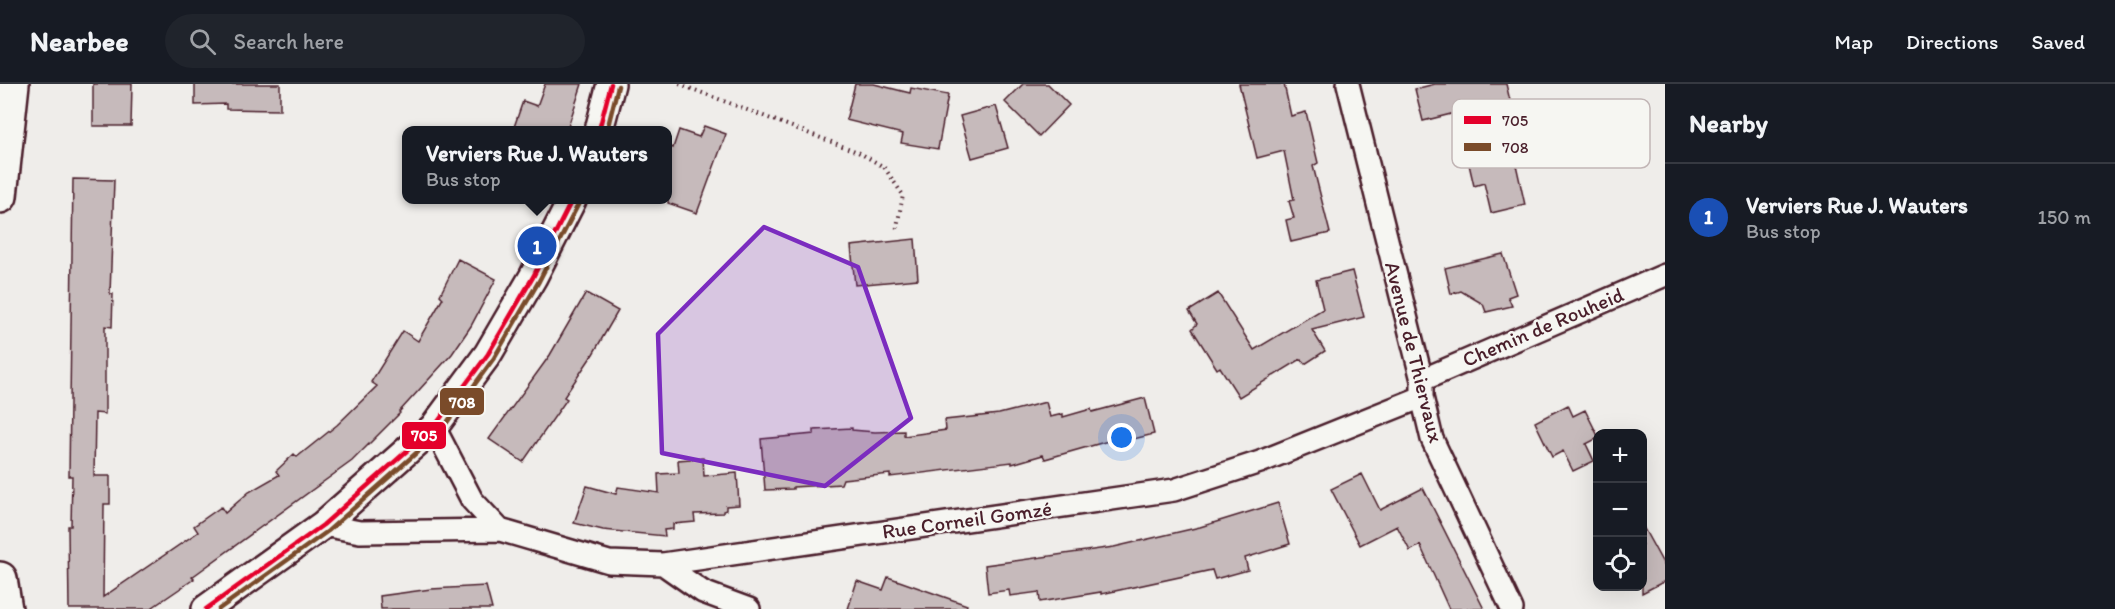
<!DOCTYPE html>
<meta charset="utf-8">
<style>
:root{--surface:#171b24;--page:#20242c;--text:#f1f3f6;--muted:#9ea1a6;--line:#363941;--accent:#ea580c}
body{margin:0;font-family:Itim,sans-serif;background:var(--page);color:var(--text)}
.controls{position:absolute;right:18px;bottom:18px;display:grid;overflow:hidden;border-radius:12px;box-shadow:0 6px 24px #0002}
.controls button{width:54px;height:54px;display:grid;place-items:center;padding:0;border:0;border-bottom:2px solid var(--line);background:var(--surface);color:var(--text);font:30px sans-serif}
.you{position:absolute;left:1122px;top:354px;width:21px;height:21px;margin:-15px;border:4px solid #fff;border-radius:50%;background:#1a73e8;box-shadow:0 0 0 9px #1a73e833}
.badge{display:grid;place-items:center;width:39px;height:39px;border-radius:50%;background:var(--accent);color:#fff;font-size:20px;font-weight:700}
.pin{position:absolute;translate:-50% -50%;border:3px solid #fff;box-shadow:0 2px 6px #0006}
.popup{position:absolute;left:402px;top:42px;width:270px;height:78px;box-sizing:border-box;display:grid;place-content:center;border-radius:12px;background:var(--surface);filter:drop-shadow(0 2px 4px #0005);font-size:20px;white-space:nowrap;color:var(--muted)}
.popup b{font-size:22px;color:var(--text)}
.popup::after{content:'';position:absolute;left:50%;top:100%;margin-left:-12px;border:12px solid transparent;border-top-color:var(--surface)}
.list{margin:0;padding:0;list-style:none}
h2{display:flex;justify-content:space-between;align-items:center;height:78px;margin:0;padding:0 24px;font-size:26px}
h2 small{font-size:20px;font-weight:400;color:var(--muted)}
.list li{display:grid;grid-template-columns:39px 1fr auto;gap:18px;align-items:center;box-sizing:border-box;height:108px;padding:0 24px;border-top:2px solid var(--line)}
.list b{display:block;font-size:22px;white-space:nowrap}
.list p{margin:0;font-size:20px;white-space:nowrap;color:var(--muted)}
.list em{font-size:20px;font-style:normal;color:var(--muted)}
.icon{flex:none;width:33px;height:33px;fill:none;stroke:currentColor;stroke-width:2;stroke-linecap:round;stroke-linejoin:round}
.map{position:relative;flex:none;width:1665px;height:525px;overflow:hidden}
header{display:flex;align-items:center;gap:36px;box-sizing:border-box;height:84px;padding:0 30px;background:var(--surface);border-bottom:2px solid var(--line)}
header strong{font-size:28px}
nav{display:flex;gap:33px;margin-inline-start:auto;font-size:21px}
.search{width:420px;height:54px;background:var(--page);display:flex;align-items:center;gap:15px;box-sizing:border-box;padding:0 21px;border-radius:33px;color:var(--muted);font-size:22px}
main{display:flex}
aside{flex:1;background:var(--surface)}
.map>svg:first-child{display:block}
</style>
<header>
<strong>Nearbee</strong>
<div class="search"><svg class="icon" aria-label="search" viewBox="0 0 24 24"><circle cx="10" cy="10" r="6"/><path d="M15 15l6 6"/></svg>Search here</div>
<nav><a>Map</a><a>Directions</a><a>Saved</a></nav>
</header>
<main>
<div class="map">
<svg width="1665" height="525" viewBox="0 0 1665 525">
<rect width="100%" height="100%" fill="#efedea"/>
<filter id="ink" filterUnits="userSpaceOnUse"><feTurbulence type="fractalNoise" baseFrequency=".0167" numOctaves="2"/><feDisplacementMap in="SourceGraphic" scale="12" xChannelSelector="R" yChannelSelector="G"/><feConvolveMatrix kernelMatrix="1 2 1 2 8 2 1 2 1" color-interpolation-filters="sRGB"/></filter>
<g filter="url(#ink)">
<!-- building -->
<path fill="#c6babb" stroke="#4a1f2b" stroke-width="1.5" d="M93 0H132L131 42H93Z
M195 0H280V26L226 25V20L195 21Z
M545 0H582L567 46H513L523 17 537 22Z
M855 0H874L910 9 911 4 948 11 938 65 901 59 903 50 846 36Z
M1023 0H1048L1069 21 1039 52 1005 18Z
M1239 0H1284L1291 32 1306 28 1318 79 1313 82 1330 149 1291 158 1286 136 1294 134 1289 117 1294 116 1284 67 1257 74Z
M1435 0H1506L1513 29 1505 31 1525 121 1491 129 1484 99 1474 102 1468 76 1483 73 1471 25 1423 37 1415 5Z
M996 22 1008 64 972 74 960 32Z
M704 42 726 50 697 129 668 119V62L673 64 679 46 699 53Z
M73 95 114 96 110 210H113L112 243 105 242V330L95 329 94 392H110V420H104L103 513 198 448 194 442 221 423 225 429 249 408 279 391 276 387 294 370 297 373 337 341 377 302 371 298 403 247 418 257 443 214 440 211 458 175 496 195 471 242 452 270 399 328 400 329 352 377 192 493 194 495 150 525H69L68 442H71L72 392H69Z
M915 155 918 195 855 201 851 162Z
M1503 170 1516 210 1508 213 1512 222 1486 228 1483 220 1461 207 1451 210 1445 184Z
M1352 187 1364 233 1312 246 1325 267 1305 280 1301 275 1239 313 1220 283 1217 285 1192 245 1197 240 1189 227 1218 209 1254 266 1323 225 1316 196Z
M586 209 618 227 593 270 564 313 567 315 523 378 489 355 550 271Z
M1145 314 1154 350 1113 360 1112 356 1045 375 1043 371 1012 380V378L890 393V390L843 395 841 400 793 403V405L765 406 761 355 814 350V346L852 344V346L875 348 904 347V352L946 346 945 336 999 330 1046 318 1050 333 1063 330V333L1091 325 1092 328Z
M1568 321 1573 332 1585 326 1598 352V354L1586 360 1594 377 1573 387 1563 367 1552 373 1535 338Z
M703 374 704 392 737 389 739 421 726 422V426L723 427V429L694 430 695 438 673 440V445L664 446 665 452 603 446 574 439 587 402 616 410 618 403 659 409 658 390 679 389 678 376Z
M1362 390 1380 426 1423 404 1484 525H1449L1420 461 1410 467 1397 442 1360 461 1331 405Z
M1278 419 1290 460 1245 474 1248 486 1215 495 1212 486 1101 510V508L1040 518 1039 508 1010 512 1009 506 988 509 985 481 1114 463 1200 443Z
M1642 441 1665 483V497L1642 509Z
M888 493 967 521 966 525H848L857 497 883 506Z
M486 502 492 525H381L380 512 431 505Z"/>
<g fill="none" stroke-linecap="round" stroke-linejoin="round">
<defs>
<path id="minor" d="M1348 0 1422 296V313L1432 355 1512 525
M1422 296 1665 191
M434 343 472 416 500 446
M323 441 360 448 500 446 609 478 663 480 1174 406 1260 378 1422 313
M663 480 703 508 749 525"/>
<path id="tertiary" d="M599 46 611 0
M206 525 323 441 434 343 488 270 533 193 572 116"/>
<path id="trunk" d="M0 112 12 0
M0 495 5 525"/>
</defs>
<!-- minor casing -->
<use href="#minor" stroke="#4a1f2b" stroke-width="26"/>
<!-- tertiary casing -->
<use href="#tertiary" stroke="#4a1f2b" stroke-width="32"/>
<!-- trunk casing -->
<use href="#trunk" stroke="#4a1f2b" stroke-width="38"/>
<!-- path -->
<path stroke="#4a1f2b" stroke-width="4" stroke-dasharray="1.5 4.5" stroke-linecap="butt" d="M679 0 858 68 884 83 903 111 896 148"/>
<!-- minor -->
<use href="#minor" stroke="#f6f6f2" stroke-width="21"/>
<!-- tertiary -->
<use href="#tertiary" stroke="#f6f6f2" stroke-width="27"/>
<!-- trunk -->
<use href="#trunk" stroke="#f6f6f2" stroke-width="33"/>
<defs>
<path id="bus-1" d="M599 46 611 0
M206 525 323 441 434 343 488 270 533 193 572 116"/>
<path id="bus-2" d="M607 46 618 2
M219 525 328 447 440 348 494 274 539 197 579 119"/>
</defs>
<!-- bus-1 casing -->
<use href="#bus-1" stroke="#f6f6f2" stroke-width="9"/>
<!-- bus-2 casing -->
<use href="#bus-2" stroke="#f6f6f2" stroke-width="9"/>
<!-- bus-1 -->
<use href="#bus-1" stroke="#e4002b" stroke-width="4.5"/>
<!-- bus-2 -->
<use href="#bus-2" stroke="#7a4b2a" stroke-width="4.5"/>
</g>
</g>
<!-- marked area -->
<path fill="#7b2cbf" fill-opacity="0.2" stroke="#7b2cbf" stroke-width="4.5" stroke-linejoin="round" d="M764 143 858 183 911 334 825 402 662 369 658 250Z"/>
<g text-anchor="middle" stroke-width="5" stroke-linejoin="round" paint-order="stroke">
<!-- street labels -->
<g font-size="21" fill="#4a1f2b" stroke="#f6f6f2">
<text transform="translate(1543 243) rotate(-23)" y="7">Chemin de Rouheid</text>
<text transform="translate(1414 268) rotate(76)" y="7">Avenue de Thiervaux</text>
<text transform="translate(967 436) rotate(-8)" y="7">Rue Corneil Gomzé</text>
</g>
</g>
<!-- legend -->
<rect x="1452" y="15" width="198" height="69" rx="9" fill="#f6f6f2" stroke="#c2b6b6" stroke-width="1.5"/>
<rect x="1464" y="32" width="27" height="8" fill="#e4002b"/>
<rect x="1464" y="59" width="27" height="8" fill="#7a4b2a"/>
<g font-size="16" fill="#4a1f2b">
<text x="1502" y="42">705</text>
<text x="1502" y="69">708</text>
</g>
<g stroke="#f6f6f2" stroke-width="2">
<rect x="439" y="303" width="46" height="29" rx="6" fill="#7a4b2a"/>
<rect x="401" y="337" width="46" height="29" rx="6" fill="#e4002b"/>
</g>
<g font-size="16" text-anchor="middle" font-weight="bold" fill="#fff">
<text x="462" y="324">708</text>
<text x="424" y="357">705</text>
</g>
</svg>
<div class="controls">
<button>+</button>
<button>−</button>
<button><svg class="icon" aria-label="locate" viewBox="0 0 24 24"><circle cx="12" cy="12" r="6"/><path d="M12 2v4M12 18v4M2 12h4M18 12h4"/></svg></button>
</div>
<div class="you"></div>
<div class="pin badge" style="left:537px;top:162px;background:#1a4fb4">1</div>
<div class="popup"><b>Verviers Rue J. Wauters</b>Bus stop</div>
</div>
<aside>
<h2>Nearby<small></small></h2>
<ul class="list">
<li><span class="badge" style="background:#1a4fb4">1</span><div><b>Verviers Rue J. Wauters</b><p>Bus stop</p></div><em>150 m</em></li>
</ul>
</aside>
</main>
